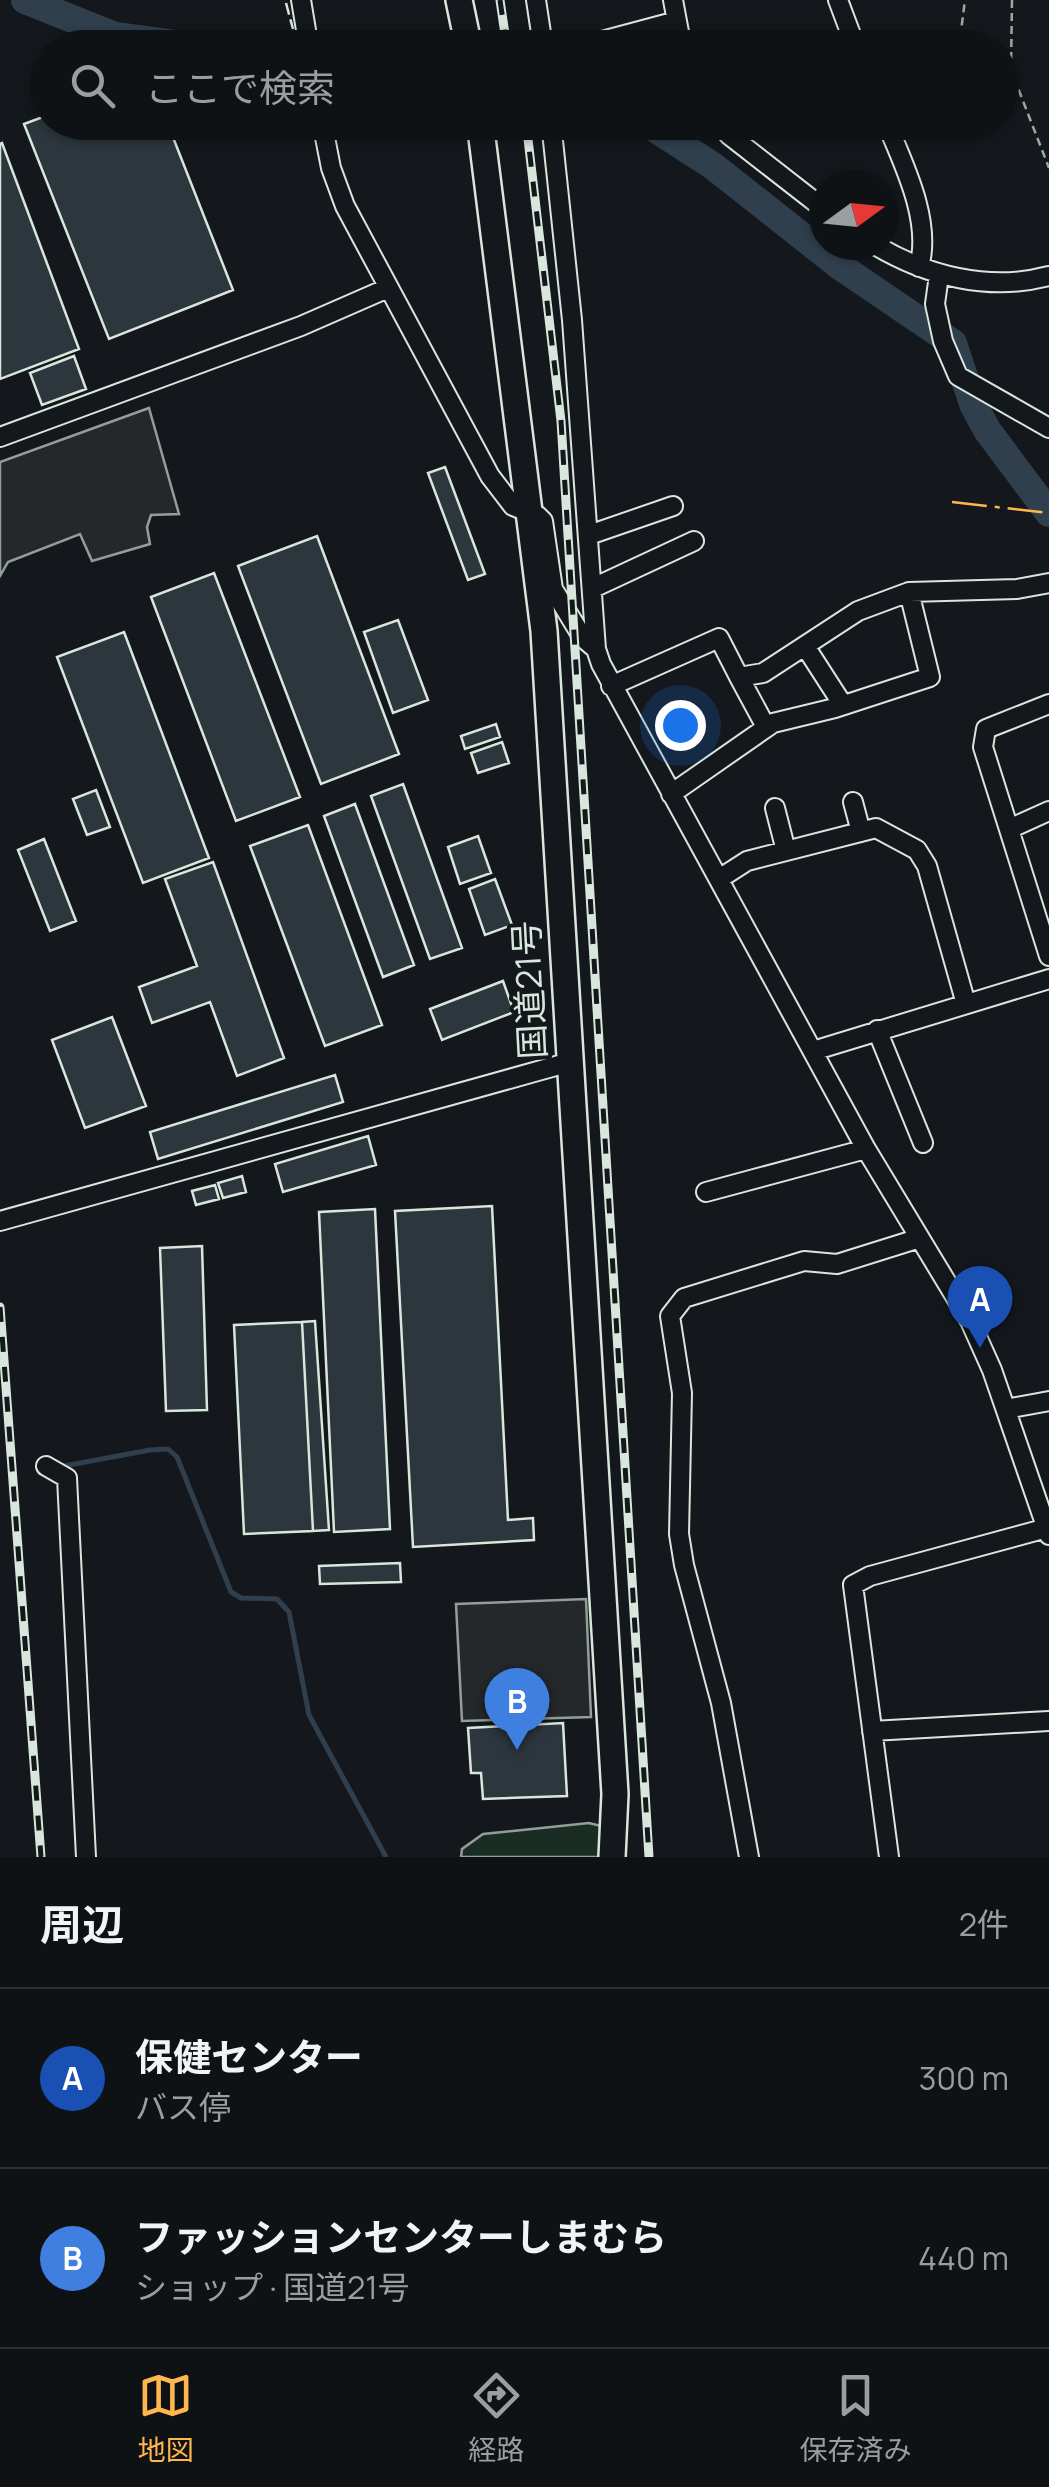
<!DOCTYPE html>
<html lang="ja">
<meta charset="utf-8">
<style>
:root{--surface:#0f1215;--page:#1d2022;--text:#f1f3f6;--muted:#9b9ea0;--line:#2f3234;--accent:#ffb74d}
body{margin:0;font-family:Manrope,"Noto Sans JP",sans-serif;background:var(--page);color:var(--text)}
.compass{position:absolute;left:809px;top:170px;width:90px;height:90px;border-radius:50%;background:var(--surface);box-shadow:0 2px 8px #0004;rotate:75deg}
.you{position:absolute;left:680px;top:725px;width:35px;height:35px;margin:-25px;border:8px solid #fff;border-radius:50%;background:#1a73e8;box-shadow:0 0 0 15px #1a73e833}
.badge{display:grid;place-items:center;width:65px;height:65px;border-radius:50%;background:var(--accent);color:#fff;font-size:32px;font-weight:700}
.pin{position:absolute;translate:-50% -82px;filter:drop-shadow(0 2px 5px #0008)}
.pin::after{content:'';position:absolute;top:52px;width:35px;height:30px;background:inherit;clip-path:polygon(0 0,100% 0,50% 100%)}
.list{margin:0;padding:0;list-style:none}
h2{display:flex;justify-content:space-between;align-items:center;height:130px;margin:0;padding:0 40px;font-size:42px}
h2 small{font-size:32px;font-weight:400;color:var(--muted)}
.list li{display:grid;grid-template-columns:65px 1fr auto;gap:30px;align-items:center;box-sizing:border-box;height:180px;padding:0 40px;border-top:2px solid var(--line)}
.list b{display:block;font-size:38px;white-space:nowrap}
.list p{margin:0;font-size:32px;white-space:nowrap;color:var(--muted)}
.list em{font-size:32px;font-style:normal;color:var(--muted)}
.icon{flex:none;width:55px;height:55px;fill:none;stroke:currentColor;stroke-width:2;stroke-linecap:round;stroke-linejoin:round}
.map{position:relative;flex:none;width:1049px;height:1857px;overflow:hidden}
.search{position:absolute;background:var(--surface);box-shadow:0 2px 8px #0004;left:30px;right:30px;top:30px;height:110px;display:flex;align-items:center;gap:25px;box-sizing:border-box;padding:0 35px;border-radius:55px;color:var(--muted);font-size:38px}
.sheet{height:490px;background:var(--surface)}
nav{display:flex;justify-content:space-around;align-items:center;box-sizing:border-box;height:140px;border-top:2px solid var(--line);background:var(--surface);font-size:28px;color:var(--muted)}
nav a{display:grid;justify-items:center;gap:5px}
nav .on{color:var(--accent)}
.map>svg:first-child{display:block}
</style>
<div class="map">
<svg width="1049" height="1857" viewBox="0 0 1049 1857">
<rect width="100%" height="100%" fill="#14181c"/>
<!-- green -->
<path fill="#1a2d24" stroke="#939e99" stroke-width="2.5" d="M589 1823 601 1826 600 1857H461L462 1849 483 1834Z"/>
<!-- parking -->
<path fill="#24282b" stroke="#939e99" stroke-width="2.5" d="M149 408 179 514 151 515 147 527 150 544 92 561 80 534 8 562 0 576V462Z
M586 1599 591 1717 462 1721 456 1604Z"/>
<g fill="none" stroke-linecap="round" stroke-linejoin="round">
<!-- stream -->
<path stroke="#2f3f4d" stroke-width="5" d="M64 1466 150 1450 168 1449 177 1457 231 1592 241 1598 277 1599 289 1612 309 1715 386 1857"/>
<!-- river -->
<path stroke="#2f3f4d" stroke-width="28" d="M25 0 115 36 175 44 179 48
M645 122 713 166 841 267 953 343 973 404 987 430 1049 513"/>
</g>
<!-- building -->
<path fill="#2c363c" stroke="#d8e6dc" stroke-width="2.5" d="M293 37 296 48H272L271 42Z
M48 115V122H167L233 290 109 339 24 124Z
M2 143 79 349 0 379V144Z
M74 356 86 389 42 405 30 373Z
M445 467 485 574 468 580 428 473Z
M317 536 399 754 321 784 238 566Z
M214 573 300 797 236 821 151 597Z
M398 620 428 700 393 713 364 632Z
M124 632 209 858 143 883 57 657Z
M496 724 500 737 465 749 461 736Z
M502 742 509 763 478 773 471 753Z
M403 784 462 948 430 959 371 796Z
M96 790 110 827 87 835 73 799Z
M355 804 414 965 383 977 324 816Z
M308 825 382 1025 325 1046 250 846Z
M478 836 491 873 460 884 448 847Z
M44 839 76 921 50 931 18 850Z
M213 862 284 1058 237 1076 210 1002 152 1023 139 987 197 966 165 879Z
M495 879 512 925 485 935 469 889Z
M503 981 514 1012 442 1040 430 1009Z
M112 1017 146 1106 85 1128 52 1040Z
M335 1075 343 1102 158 1159 150 1132Z
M368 1136 376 1165 283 1192 275 1164Z
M242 1176 246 1192 223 1198 218 1183Z
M215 1185 219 1199 196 1205 192 1191Z
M492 1206 508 1520 533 1518 534 1540 413 1547 395 1211Z
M375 1209 390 1529 334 1532 319 1212Z
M202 1246 207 1410 166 1411 160 1248Z
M315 1321 329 1530 313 1531 302 1322Z
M302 1322 313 1531 244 1534 234 1325Z
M400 1563 401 1582 320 1584 319 1566Z
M563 1723 567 1796 483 1799 481 1773H471L468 1728Z"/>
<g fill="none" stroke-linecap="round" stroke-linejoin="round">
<defs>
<path id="minor" d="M301 0 309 48
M536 0 541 33 548 48
M673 0 682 48
M838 0 856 48
M576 48 677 21
M322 122 331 168 345 206 490 476 513 506 538 516 543 521 553 589 583 638 596 649
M551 122 572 320 596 649 601 664 866 1149 970 1321 992 1370 1049 1535
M718 122 729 135 824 209
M886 122C904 165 932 221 919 267
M875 245C927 276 989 292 1049 276
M939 275 935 304 943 341 958 376 1049 428
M0 437 301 326 388 288
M589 535 673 506
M593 588 694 541
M805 646 843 705
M739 677 766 727
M611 686 719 638 739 677 763 673 858 611 909 592
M1049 704 986 729 983 747 1049 956
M671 794 773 723 835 708 930 677 909 592 1017 589 1049 583
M853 802 861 832
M775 808 786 851
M1009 829 1049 811
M719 879 747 861 876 828 917 850 927 866 966 1004
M877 1030 923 1143
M813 1051 1049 979
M706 1192 866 1149
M0 1221 570 1062
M1006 1409 1049 1401
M46 1466 67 1478 86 1857
M872 1731 1049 1721
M749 1857 721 1703 684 1565 679 1534 682 1393 670 1316 684 1298 804 1261 837 1264 920 1238
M889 1857 853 1585 870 1576 1047 1528"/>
<path id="highway" d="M459 0 469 48
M480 122 544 631 615 1794 612 1857"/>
</defs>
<!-- minor casing -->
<use href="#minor" stroke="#d8e6dc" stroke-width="22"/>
<!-- highway casing -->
<use href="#highway" stroke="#d8e6dc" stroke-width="30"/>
<!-- path -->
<path stroke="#9da8a2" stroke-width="2.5" stroke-dasharray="8 5" stroke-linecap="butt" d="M1012 0 1011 70 1049 168
M950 48 961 31 965 0"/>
<!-- minor -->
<use href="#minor" stroke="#14181c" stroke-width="18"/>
<!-- highway -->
<use href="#highway" stroke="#14181c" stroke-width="25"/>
<defs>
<path id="rail" d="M500 0 507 48
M526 122 561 421 649 1857
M0 1307 41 1857"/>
</defs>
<!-- rail casing -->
<use href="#rail" stroke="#d8e6dc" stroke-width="9"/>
<!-- rail -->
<use href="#rail" stroke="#14181c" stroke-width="5" stroke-dasharray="15" stroke-linecap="butt"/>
<!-- fence -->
<path stroke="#d8e6dc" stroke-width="2.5" stroke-dasharray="12 5" stroke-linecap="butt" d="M286 3 293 29"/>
<!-- power -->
<path stroke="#ffb74d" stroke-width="2.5" stroke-dasharray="35 8 5 8" stroke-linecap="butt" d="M952 502 1049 513"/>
</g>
<g text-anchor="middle" stroke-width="8" stroke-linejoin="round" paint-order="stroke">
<!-- street labels -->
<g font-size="35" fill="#d8e6dc" stroke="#14181c">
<text transform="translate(530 990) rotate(-93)" y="12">国道21号</text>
</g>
</g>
</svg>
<svg class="compass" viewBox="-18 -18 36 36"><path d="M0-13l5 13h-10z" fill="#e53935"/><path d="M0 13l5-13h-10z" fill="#9b9ea0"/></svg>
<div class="you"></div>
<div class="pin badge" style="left:980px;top:1348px;background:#1a4fb4">A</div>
<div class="pin badge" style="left:517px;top:1750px;background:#3f7fe0">B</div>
<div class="search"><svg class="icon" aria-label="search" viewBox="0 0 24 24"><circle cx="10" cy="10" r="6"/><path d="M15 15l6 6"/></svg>ここで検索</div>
</div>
<section class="sheet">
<h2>周辺<small>2件</small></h2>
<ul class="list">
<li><span class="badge" style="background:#1a4fb4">A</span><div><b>保健センター</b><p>バス停</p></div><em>300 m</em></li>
<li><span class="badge" style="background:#3f7fe0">B</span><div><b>ファッションセンターしまむら</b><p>ショップ · 国道21号</p></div><em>440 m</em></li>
</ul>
</section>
<nav>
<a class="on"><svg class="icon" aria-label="map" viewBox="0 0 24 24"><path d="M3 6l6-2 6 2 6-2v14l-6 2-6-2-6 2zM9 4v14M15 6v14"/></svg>地図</a>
<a><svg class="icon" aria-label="directions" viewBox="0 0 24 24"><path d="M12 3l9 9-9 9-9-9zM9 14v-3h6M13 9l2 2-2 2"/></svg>経路</a>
<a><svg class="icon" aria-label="saved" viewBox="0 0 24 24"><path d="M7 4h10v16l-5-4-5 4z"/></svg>保存済み</a>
</nav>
